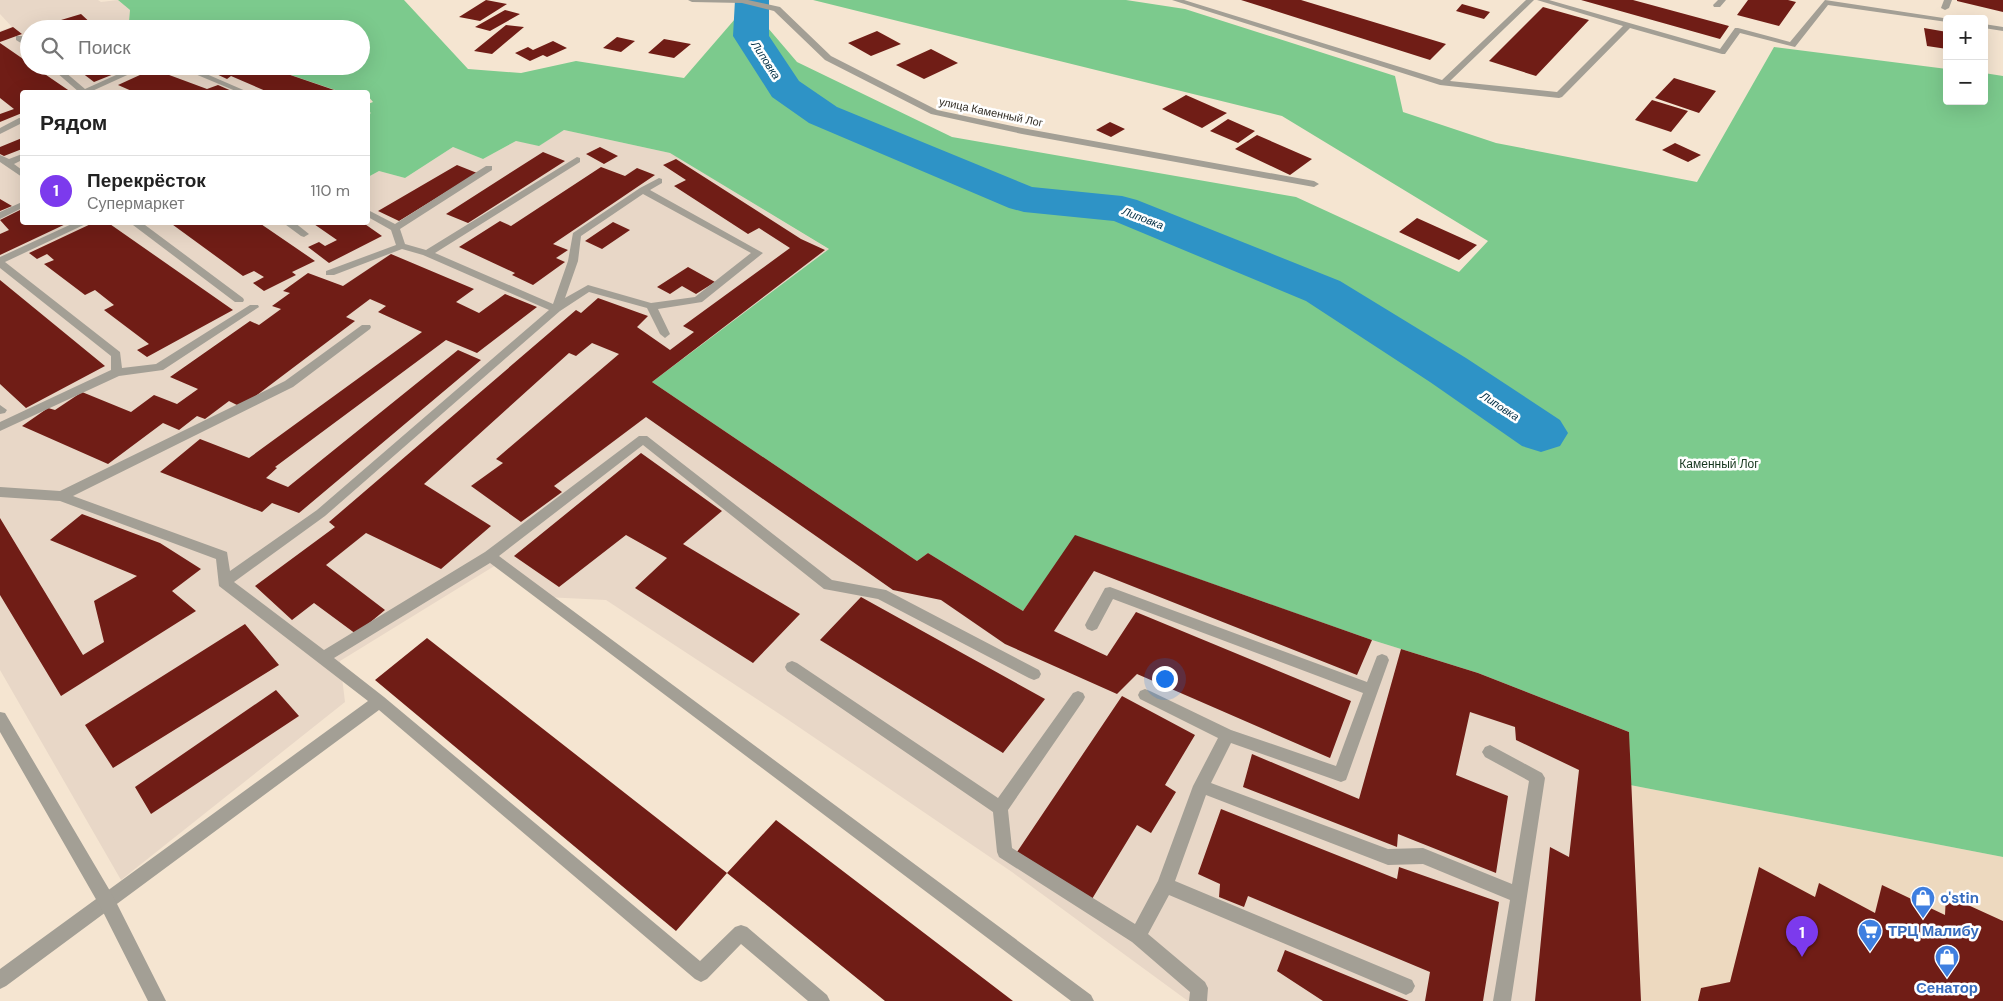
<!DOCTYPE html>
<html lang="ru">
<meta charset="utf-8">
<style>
:root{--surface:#fff;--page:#f2f2f2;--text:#222;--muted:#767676;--line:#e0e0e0;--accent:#7c3aed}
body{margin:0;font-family:"DM Sans",sans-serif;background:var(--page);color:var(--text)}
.controls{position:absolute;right:15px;top:15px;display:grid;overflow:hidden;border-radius:5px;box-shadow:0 5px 20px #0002}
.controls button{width:45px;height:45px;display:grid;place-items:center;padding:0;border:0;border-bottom:1px solid var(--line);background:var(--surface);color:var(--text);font:25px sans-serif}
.you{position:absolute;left:1164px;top:678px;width:18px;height:18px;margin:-12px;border:4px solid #fff;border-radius:50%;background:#1a73e8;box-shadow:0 0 0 8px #1a73e833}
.badge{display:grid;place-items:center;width:32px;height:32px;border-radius:50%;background:var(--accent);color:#fff;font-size:16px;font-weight:700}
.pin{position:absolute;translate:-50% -41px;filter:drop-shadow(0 1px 2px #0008)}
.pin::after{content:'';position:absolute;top:26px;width:18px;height:15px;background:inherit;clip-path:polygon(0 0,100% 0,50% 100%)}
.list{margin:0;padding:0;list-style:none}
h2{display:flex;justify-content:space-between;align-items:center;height:65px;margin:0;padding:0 20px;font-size:21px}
h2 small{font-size:16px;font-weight:400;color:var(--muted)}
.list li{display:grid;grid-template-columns:32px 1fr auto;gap:15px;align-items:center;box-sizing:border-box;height:70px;padding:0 20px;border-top:1px solid var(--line)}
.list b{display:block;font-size:19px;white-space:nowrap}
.list p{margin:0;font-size:16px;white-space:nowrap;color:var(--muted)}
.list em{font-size:16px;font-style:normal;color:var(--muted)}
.icon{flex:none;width:28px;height:28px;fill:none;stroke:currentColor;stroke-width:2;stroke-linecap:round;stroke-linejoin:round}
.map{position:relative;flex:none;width:2003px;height:1001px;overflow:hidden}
.search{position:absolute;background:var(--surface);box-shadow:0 5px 20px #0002;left:20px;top:20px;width:350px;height:55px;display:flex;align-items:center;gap:12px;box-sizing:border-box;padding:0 18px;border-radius:28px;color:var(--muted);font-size:19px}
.panel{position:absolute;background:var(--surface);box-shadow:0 5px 20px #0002;left:20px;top:90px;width:350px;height:135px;border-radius:5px}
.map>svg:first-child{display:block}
</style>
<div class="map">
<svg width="2003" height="1001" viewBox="0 0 2003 1001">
<rect width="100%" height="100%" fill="#f5e5d1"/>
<!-- built -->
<path fill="#edd9bf" d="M1630 785 2003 857V1001H1641Z"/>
<!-- industrial -->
<path fill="#e8d7c7" d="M0 0H98L101 2 118 0 130 10 129 21 153 29H29V66H264L341 92H22V222H368V177L379 171 405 178 453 147 483 159 516 141 540 145 564 130 670 153 830 250 683 358 928 553 1075 535 1372 640 1478 673 1629 732 1641 1001H1188L1012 872 784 717 606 600 545 597 496 565 340 661 345 702 121 880 0 670V31L12 27 0 14Z"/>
<!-- green -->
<path fill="#7cca8d" d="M118 0H404L468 69 521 73 576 61 684 78 735 19 757 15 797 62 952 137 1296 197 1459 272 1488 241 1282 116 813 0H1126L1185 9 1395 76 1403 112 1496 143 1697 182 1774 47 1947 69V101H1984V73L2003 76V857L1630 785 1629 732 1478 673 1372 640 1076 536 1023 611 928 553 917 561 652 382 829 249 670 153 564 130 539 146 516 141 483 159 453 147 405 178 379 171 368 177V115L371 113 368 111V104L373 102 368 96V92H341L264 66H361V29H153L129 21 130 10Z"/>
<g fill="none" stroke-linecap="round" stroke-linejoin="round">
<!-- river -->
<path fill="#2e93c6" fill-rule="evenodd" d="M735 0H769V36L799 81 837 107 1032 187 1122 196 1137 200 1340 281 1466 358 1560 420 1568 433 1560 446 1541 452 1522 446 1430 382 1306 301 1114 221 1024 212 1009 208 809 123 772 97 733 36Z"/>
</g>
<!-- building -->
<path fill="#701d16" d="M486 0 507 4 480 21 459 17Z
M1241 0H1301L1446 44 1430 60Z
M1581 0H1633L1729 26 1720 39Z
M1748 0H1788L1796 2 1779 26 1737 15Z
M1957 0H2003V12L1957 1Z
M1462 4 1490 12 1484 19 1456 11Z
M1543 7 1589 20 1536 76 1489 61Z
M505 10 520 14 490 31 475 27Z
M81 14 95 27 104 24 113 27 129 21 152 29H31Z
M506 25 524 27 492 54 474 51Z
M13 27 22 34 0 42V32Z
M1924 28 1947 32V49L1927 46Z
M877 31 901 44 871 56 848 43Z
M617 37 635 41 621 52 603 48Z
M664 39 691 44 674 58 648 53Z
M553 41 567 48 547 57 543 55 530 61 515 53 528 47 533 50Z
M0 43 29 63V66H33L71 92H22V113L0 122V114L14 109 0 98Z
M931 49 958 63 924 79 896 65Z
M73 66H134L94 82Z
M199 66H264L340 92H268L231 76 227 79Z
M153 69 207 89 218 85 234 92H134L118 85Z
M1674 78 1716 91 1699 113 1655 98Z
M1186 95 1227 113 1202 128 1162 109Z
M1652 100 1688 111 1671 132 1635 120Z
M1228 119 1255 131 1238 143 1210 131Z
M1110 122 1125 129 1111 137 1096 130Z
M1257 135 1312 159 1290 175 1235 149Z
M22 138V149L4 156 0 154V147Z
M1675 143 1701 155 1688 162 1662 150Z
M600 147 618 156 604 164 586 154Z
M543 152 565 161 468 223 446 214Z
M676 159 801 239 825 250 652 382 917 561 928 553 1023 611 1075 535 1372 640 1357 675 1094 571 1054 631 1107 656 1136 612 1351 701 1330 758 1137 674 1117 694 1005 644 941 600 893 590 646 417 554 486 562 492 521 522 471 486 503 463 496 459 619 354 592 343 576 356 569 353 424 484 491 526 441 569 366 533 326 565 385 610 356 634 314 603 292 620 255 586 335 527 329 522 576 310 581 313 598 298 648 316 637 327 670 350 694 332 683 326 790 248 759 228 748 234 674 186 686 180 663 165Z
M457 165 477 173 399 221 378 211Z
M601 167 625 176 637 168 655 175 553 244 568 250 556 258 565 262 533 285 512 275 515 273 459 247 500 221 511 226Z
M0 199 12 206 0 211Z
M22 209V222H70L0 255V234L9 230 0 220Z
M1417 218 1477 245 1459 260 1399 232Z
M95 222H107L233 310 147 357 137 350 149 344 104 310 114 305 95 290 85 295 44 264 54 260 47 254 37 259 29 253Z
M169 222H258L315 261 292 272 296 275 264 291 253 283 264 277 254 271 243 276Z
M311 222H362L382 236 329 263 308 247 319 242 325 246 337 240Z
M613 222 630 230 602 249 585 241Z
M391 254 474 289 456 302 479 313 505 294 537 307 477 353 446 340 275 467 277 468 266 478 288 487 458 350 481 360 299 513 272 503 262 512 160 472 200 439 249 458 422 332 378 312 386 306 370 299 346 317 355 321 241 407 229 401 205 419 197 416 179 430 163 423 108 464 22 426 48 408 55 410 82 392 131 412 154 395 177 404 198 389 170 377 250 321 259 325 281 309 272 306 290 293 283 291 308 273 343 286Z
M688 267 715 282 696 294 682 286 670 294 657 287Z
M0 280 105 366 26 408 0 384Z
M641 453 722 511 683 544 800 614 753 663 635 588 667 558 626 535 559 587 514 556Z
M82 514 160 543 201 569 172 591 196 611 61 696 0 595V518L83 655 104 642 94 601 137 576 50 540Z
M861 597 1045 699 1003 753 820 640Z
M245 624 279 665 113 768 85 725Z
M427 638 727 873 776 820 1013 1001H885L727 873 676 931 375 680Z
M1401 649 1478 673 1629 732 1641 1001H1535L1550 847 1569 857 1579 770 1516 740 1515 727 1470 712 1456 775 1508 796 1496 873 1398 834 1397 847 1243 787 1252 754 1359 799Z
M276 690 299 716 151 814 135 787Z
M1122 696 1195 735 1165 785 1176 792 1151 833 1137 825 1092 899 1017 852Z
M1221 809 1397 879 1399 867 1499 902 1483 1001H1425L1430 972 1248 896 1244 907 1219 897 1220 884 1198 874Z
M1759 867 1815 897 1819 883 1875 913 1882 885 1945 915 1946 895 2003 921V1001H1698L1701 988 1730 982Z
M1285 950 1409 1001H1323L1277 971Z"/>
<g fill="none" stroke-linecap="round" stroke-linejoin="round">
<!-- lane -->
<path fill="#a39f95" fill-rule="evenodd" d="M1172 0H1184L1442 80 1526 0H1534L1450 81 1557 92 1623 26 1537 0H1549L1720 49 1735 28H1738L1790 42 1825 0 1950 19H1947V22L1828 5 1795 47 1740 33 1725 54H1722L1630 28 1562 97 1559 98 1440 85Z
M1718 0H1726L1720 7H1714L1713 5Z
M1944 0H1952L1949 8 1945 10 1941 8Z
M1984 24 2003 27V31L1984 28Z
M16 36H22L29 42V48L16 40Z
M49 66H58L85 89 136 66H147L90 92H79Z
M176 66H188L248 92H238Z
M19 118H22V123L0 134V128Z
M22 154V160L14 164 22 170V177L0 162V155L9 159Z
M577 157 580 158V162L435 253 553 304 568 261 573 233 640 188 659 178 662 179V183L650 190 763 253 702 302 658 309 670 334 665 338 660 334 647 308 589 292 560 311 325 516 234 582 324 650 485 552 639 436H647L832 580 886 590 1039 670 1041 674 1039 678 1034 680 1029 678 878 599 824 589 643 445 499 556 1091 995 1094 1001H1071L490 563 334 658 384 697 700 961 735 927 741 925 747 927 827 995 830 1001H808L741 944 707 979 701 982 695 979 379 710 6 986 0 989V969L368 701 219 586 216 559 60 501 0 497V487L60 491 285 381 362 325H370L371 327 370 329 293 387 73 496 227 552 230 571 317 510 549 310 423 255 402 249 334 275H326V271L396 245 391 230 368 217V210L395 224 486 166H492V170L400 229 405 244 426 250ZM643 194 751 253 695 297 651 303 588 285 565 298 578 261 581 236Z
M22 202V208L0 219V212Z
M76 222H90L5 262 120 352 122 368 156 364 250 305H258L259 307 163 370 119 376 0 431V422L111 370V356L0 268V257Z
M129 222H141L243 298 244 300 243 302H235Z
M282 222H294L309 234 304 237 301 236Z
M0 405 7 410 5 413 0 414Z
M1110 587 1367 682 1377 656 1382 654 1387 656 1389 660 1346 780 1341 782 1231 743 1211 783 1388 849 1423 848 1512 884 1529 781 1485 757 1482 752 1485 747 1490 745 1542 773 1545 778 1511 1001H1493L1510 900 1423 864 1388 865 1206 795 1175 881 1412 980 1415 986 1412 992 1406 995 1169 895 1148 934 1205 982 1208 988 1207 1001H1189L1190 992 1132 942 999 857 997 852 993 812 787 671 785 667 787 663 792 661 797 663 998 798 1073 693 1078 691 1083 693 1085 697 1083 701 1008 810 1012 848 1135 924 1158 881 1193 786 1218 738 1140 699 1138 695 1140 691 1145 689 1150 691 1231 730 1336 766 1363 693 1113 599 1097 629 1092 631 1087 629 1085 625 1087 621 1105 588Z"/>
<!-- street -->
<path fill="#a39f95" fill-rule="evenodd" d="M688 0H748L780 7 831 56 937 110 1022 128 1314 181 1319 184 1314 187 1022 134 931 114 825 60 774 11 742 3 692 2Z
M0 712 5 713 113 896 166 1001H148L101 908 0 732Z"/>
</g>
<!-- icons -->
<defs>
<symbol id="shop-pin" viewBox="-11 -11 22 30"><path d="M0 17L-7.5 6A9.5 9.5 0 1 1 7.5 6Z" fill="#3f7fe0" stroke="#fff"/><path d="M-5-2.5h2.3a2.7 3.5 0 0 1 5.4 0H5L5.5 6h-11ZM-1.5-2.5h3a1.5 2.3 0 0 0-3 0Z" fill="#fff"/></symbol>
<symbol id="supermarket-pin" viewBox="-11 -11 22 30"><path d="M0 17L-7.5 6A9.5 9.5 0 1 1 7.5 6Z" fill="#3f7fe0" stroke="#fff"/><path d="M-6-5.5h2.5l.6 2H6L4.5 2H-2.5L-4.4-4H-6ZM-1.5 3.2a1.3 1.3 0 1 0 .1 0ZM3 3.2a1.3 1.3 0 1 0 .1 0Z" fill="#fff"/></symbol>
</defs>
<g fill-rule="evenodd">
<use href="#shop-pin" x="1909" y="884" width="28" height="38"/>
<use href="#supermarket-pin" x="1856" y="917" width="28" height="38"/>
<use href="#shop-pin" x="1933" y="943" width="28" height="38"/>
</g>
<g text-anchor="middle" stroke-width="5" stroke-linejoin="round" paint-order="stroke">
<!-- far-water labels -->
<g font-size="11" font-style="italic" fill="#043046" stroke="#fff">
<text transform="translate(766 60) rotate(57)" y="4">Липовка</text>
<text transform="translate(1143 218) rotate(21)" y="4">Липовка</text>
<text transform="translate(1500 406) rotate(33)" y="4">Липовка</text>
</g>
<!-- far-street labels -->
<g font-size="11" fill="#332e26" stroke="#fff">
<text transform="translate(991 112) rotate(12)" y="4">улица Каменный Лог</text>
</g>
<!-- park labels -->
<g font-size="12" fill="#16371e" stroke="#fff">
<text x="1719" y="468">Каменный Лог</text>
</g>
<!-- near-shop labels -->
<g font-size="15" font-weight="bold" fill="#366cbe" stroke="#fff" text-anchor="start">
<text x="1940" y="903">o'stin</text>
<text x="1888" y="936">ТРЦ Малибу</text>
<text x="1947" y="993" text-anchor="middle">Сенатор</text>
</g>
</g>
</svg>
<div class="controls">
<button>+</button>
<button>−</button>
</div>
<div class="you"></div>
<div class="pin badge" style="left:1802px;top:957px">1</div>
<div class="search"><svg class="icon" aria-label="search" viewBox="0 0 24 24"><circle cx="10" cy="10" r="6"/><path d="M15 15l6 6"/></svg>Поиск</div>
<section class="panel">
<h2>Рядом<small></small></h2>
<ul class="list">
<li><span class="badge">1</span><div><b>Перекрёсток</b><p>Супермаркет</p></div><em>110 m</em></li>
</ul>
</section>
</div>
